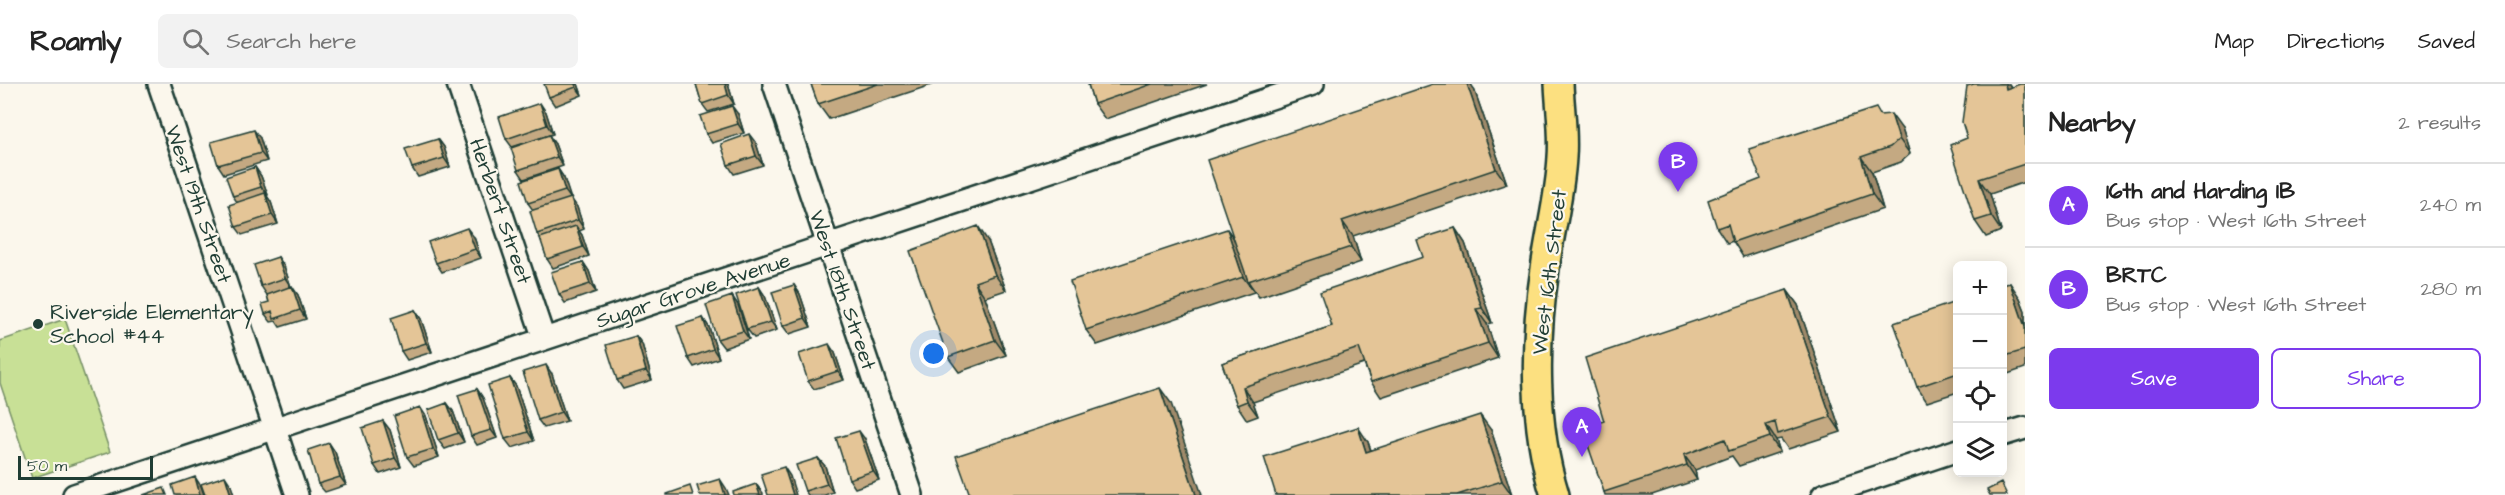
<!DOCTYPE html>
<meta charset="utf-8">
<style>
:root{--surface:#fff;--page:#f2f2f2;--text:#222;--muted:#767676;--line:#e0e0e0;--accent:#7c3aed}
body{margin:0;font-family:"Architects Daughter",sans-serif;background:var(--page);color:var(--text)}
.controls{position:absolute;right:18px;bottom:18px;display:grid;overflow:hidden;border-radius:9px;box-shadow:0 3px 15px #0003}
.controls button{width:54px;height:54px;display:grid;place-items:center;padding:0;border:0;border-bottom:2px solid var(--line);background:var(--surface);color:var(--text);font:30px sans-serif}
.scale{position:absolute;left:18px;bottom:15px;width:135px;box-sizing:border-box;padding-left:6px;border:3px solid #1f3d34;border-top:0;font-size:16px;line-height:21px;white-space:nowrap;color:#1f3d34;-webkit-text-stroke:4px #fbf7ec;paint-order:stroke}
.you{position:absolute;left:934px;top:270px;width:21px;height:21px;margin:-15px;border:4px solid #fff;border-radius:50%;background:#1a73e8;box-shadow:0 0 0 9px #1a73e833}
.badge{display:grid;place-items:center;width:39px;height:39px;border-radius:50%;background:var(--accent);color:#fff;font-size:20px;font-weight:700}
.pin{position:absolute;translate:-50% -50px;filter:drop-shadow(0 2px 3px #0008)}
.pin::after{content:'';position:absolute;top:32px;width:21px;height:18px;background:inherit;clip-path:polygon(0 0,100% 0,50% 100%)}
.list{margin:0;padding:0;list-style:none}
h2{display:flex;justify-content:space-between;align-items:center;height:78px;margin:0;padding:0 24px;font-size:26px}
h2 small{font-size:20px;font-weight:400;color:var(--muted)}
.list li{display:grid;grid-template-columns:39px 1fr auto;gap:18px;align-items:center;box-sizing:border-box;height:84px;padding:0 24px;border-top:2px solid var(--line)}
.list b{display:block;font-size:22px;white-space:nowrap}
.list p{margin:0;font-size:20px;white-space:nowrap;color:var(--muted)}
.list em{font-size:20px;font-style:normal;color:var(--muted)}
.actions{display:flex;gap:12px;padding:18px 24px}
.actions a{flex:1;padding:14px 0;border:2px solid var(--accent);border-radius:9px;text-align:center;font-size:21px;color:var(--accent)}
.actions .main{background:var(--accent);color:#fff}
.icon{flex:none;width:33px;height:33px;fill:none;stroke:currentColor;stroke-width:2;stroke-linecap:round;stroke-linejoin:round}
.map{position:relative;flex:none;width:2025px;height:411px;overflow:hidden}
header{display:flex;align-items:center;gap:36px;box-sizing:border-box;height:84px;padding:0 30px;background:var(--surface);border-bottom:2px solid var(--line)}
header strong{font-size:28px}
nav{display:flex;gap:33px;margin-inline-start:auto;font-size:21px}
.search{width:420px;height:54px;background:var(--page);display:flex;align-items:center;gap:15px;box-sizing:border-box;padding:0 21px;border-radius:9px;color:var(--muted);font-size:22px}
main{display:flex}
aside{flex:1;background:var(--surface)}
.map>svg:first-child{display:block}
</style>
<header>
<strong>Roamly</strong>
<div class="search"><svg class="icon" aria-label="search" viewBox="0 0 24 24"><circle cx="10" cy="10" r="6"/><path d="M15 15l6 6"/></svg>Search here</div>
<nav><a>Map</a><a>Directions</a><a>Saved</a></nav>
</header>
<main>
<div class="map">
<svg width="2025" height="411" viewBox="0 0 2025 411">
<rect width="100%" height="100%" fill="#fbf7ec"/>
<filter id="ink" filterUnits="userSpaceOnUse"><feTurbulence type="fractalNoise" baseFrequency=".0167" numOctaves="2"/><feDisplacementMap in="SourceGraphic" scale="12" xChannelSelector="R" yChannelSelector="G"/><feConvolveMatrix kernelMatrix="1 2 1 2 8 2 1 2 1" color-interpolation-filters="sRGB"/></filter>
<g filter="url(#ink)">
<!-- green -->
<path fill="#c8e096" stroke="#748e65" stroke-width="1.5" d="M65 235 110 368 32 394 0 299V257Z"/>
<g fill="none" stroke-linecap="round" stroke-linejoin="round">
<defs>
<path id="minor" d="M159 0 297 411
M458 0 544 255
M774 0 912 411
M2002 351 2025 344
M74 411 1313 0
M1823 411 1958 366"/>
<path id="major" d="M1555 411C1533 341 1534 257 1545 185 1550 147 1560 111 1562 73 1564 49 1560 24 1559 0"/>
</defs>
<!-- minor casing -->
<use href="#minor" stroke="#1f3d34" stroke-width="26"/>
<!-- major casing -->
<use href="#major" stroke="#1f3d34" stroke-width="32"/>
<!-- minor -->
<use href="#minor" stroke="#fbf7ec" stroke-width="21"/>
<!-- major -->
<use href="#major" stroke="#fce080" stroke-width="27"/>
</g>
<!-- wall -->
<path fill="#c4a982" stroke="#1f3d34" stroke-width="1.5" d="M578 0 582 11 555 22 549 13Z
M696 0H728L734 20 708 28 702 20Z
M811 0H934L829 35 818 20Z
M1088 0H1207L1105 35 1094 20Z
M2009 0 2011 3 2025 0V98L1990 110 2001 147 1986 153 1975 137 1967 54Z
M1474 5 1507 100 1353 152 1361 178 1259 213 1252 203 1254 208 1097 261 1086 246Z
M546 28 553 50 512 63 506 55Z
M738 30 744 49 712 59 706 50Z
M1882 31 1902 45 1910 70 1901 78 1872 88 1883 125 1743 173 1733 157 1727 159 1717 144Z
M260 54 267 77 224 90 218 81Z
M438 55 444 63 450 83 418 93 412 84Z
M756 59 763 81 734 90 728 81Z
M555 60 563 82 524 95 518 86Z
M255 83 261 92 268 111 267 112 271 118 278 140 242 151 236 143 237 118 233 112Z
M558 85 564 94 570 114 577 123 584 145 579 147 582 151 589 172 553 184 547 175 541 155 537 150 533 126 528 119Z
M1455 144 1465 159 1492 239 1487 240 1498 274 1381 313 1371 298 1364 280 1253 318 1258 332 1247 336 1237 321 1222 279 1332 242 1423 173Z
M474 153 481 174 442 188 436 179Z
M988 157 1006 206 985 213 1006 271 959 288 948 273Z
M278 173 284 182 291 203 298 211 306 235 280 243 276 237 271 238 265 230 269 218 267 211 261 202Z
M583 178 589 187 596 208 565 219 559 210Z
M794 201 800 210 811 243 789 250 783 242Z
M2002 201 2020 214 2025 227V284L2002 292Z
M759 203 765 212 777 246 754 254 747 245Z
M1787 206 1798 221 1841 348 1788 365 1781 355 1776 356 1780 368 1739 382 1732 372 1695 386 1697 396 1652 411H1605L1604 408V337Z
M732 212 738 221 749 255 724 264 717 255Z
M1958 217V308L1927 318 1917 303Z
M415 226 421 235 432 268 407 276 401 267Z
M703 234 709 243 719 274 694 283 688 274Z
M636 252 642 260 652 296 623 305 617 296Z
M835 269 844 296 814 305 808 297Z
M552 290 567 337 544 344 538 336Z
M510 294 516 302 534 357 512 364 505 355Z
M477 305 483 314 497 354 477 361 471 352Z
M447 319 453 327 464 358 445 365 438 356Z
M426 332 439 373 414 382 407 373Z
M383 337 390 346 401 383 380 390 374 381Z
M1491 346 1512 411H1276L1368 358 1371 366Z
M865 355 879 396 855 404 849 395Z
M329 359 335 368 346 401 325 408 318 400Z
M818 374 825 382 833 408 825 411H808L805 407Z"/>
<!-- shaded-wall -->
<path fill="#a08a6a" stroke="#1f3d34" stroke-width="1.5" d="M575 0H578L582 11 576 3Z
M725 0H728L734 20 728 11Z
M1467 0H1471L1474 5 1507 100 1496 85Z
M2005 0H2009L2012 5H2006Z
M540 19 546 28 553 50 547 41Z
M732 22 738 30 744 49 738 40Z
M1891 30 1902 45 1910 70 1899 55Z
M254 46 260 54 267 77 261 69Z
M749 50 756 59 763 81 756 72Z
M549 51 555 60 563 82 557 73Z
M438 55 444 63 450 83 444 74Z
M1861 73 1872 88 1883 125 1872 110Z
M255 83 261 92 268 111 261 103Z
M558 85 564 94 571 115 565 107Z
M1979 95 1990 110 2001 147 1991 132Z
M265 109 271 118 278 140 272 131Z
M571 114 577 123 584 145 578 136Z
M1342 137 1353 152 1361 178 1351 163Z
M576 142 582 151 589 172 583 163Z
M978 142 988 157 1006 206 995 191Z
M467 144 474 153 481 174 475 165Z
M1455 144 1465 159 1492 239 1482 224Z
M1227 145 1238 160 1248 197 1252 203 1254 208 1243 193Z
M278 173 284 182 291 203 285 194Z
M583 178 589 187 596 208 590 200Z
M975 198 985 213 1006 271 995 256Z
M2010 199 2020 214 2025 227V243Z
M794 201 800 210 811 243 805 234Z
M292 202 298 211 306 235 300 226Z
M759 203 765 212 777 246 771 238Z
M1787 206 1798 221 1841 348 1831 333Z
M732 212 738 221 749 255 743 247Z
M1476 225 1487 240 1498 274 1488 259Z
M415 226 421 235 432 268 426 259Z
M703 234 709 243 719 274 713 265Z
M636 252 642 260 652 296 646 287Z
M829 260 835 269 844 296 838 287Z
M546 281 552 290 567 337 561 328Z
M510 294 516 302 534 357 528 348Z
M1243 303 1253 318 1258 332 1247 317Z
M1160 304 1171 319 1202 411H1196Z
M477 305 483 314 497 354 491 346Z
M447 319 453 327 464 358 458 349Z
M420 323 426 332 439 373 433 365Z
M1480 331 1491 346 1512 411 1502 397Z
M383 337 390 346 401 383 395 374Z
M1766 341 1776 356 1780 368 1770 353Z
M1358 343 1368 358 1376 383 1366 368Z
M859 347 865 355 879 396 873 387Z
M329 359 335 368 346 401 340 393Z
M1684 371 1695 386 1697 396 1687 381Z
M818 374 825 382 833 408 827 400Z
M784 383 790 392 796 411H793Z
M225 392 231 401 234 411H231Z
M195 393 201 402 204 411H200Z
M720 395 726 404 729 411H725Z
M756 400 763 409V411H760Z"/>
<!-- building -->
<path fill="#e4c597" stroke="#1f3d34" stroke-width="1.5" d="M544 0H575L576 3 549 13Z
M696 0H725L728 11 702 20Z
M811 0H878L818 20Z
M1088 0H1152L1094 20Z
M1433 0H1467L1496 85 1342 137 1351 163 1248 197 1207 76Z
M1974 0H2005L2006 5 2020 0H2025V80L1979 95 1991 132 1975 137 1950 61 1967 54 1962 38 1967 2Z
M540 19 547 41 506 55 499 33Z
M732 22 738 40 706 50 700 32Z
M1876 24 1880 31 1891 30 1899 55 1890 63 1861 73 1872 110 1733 158 1728 140 1717 144 1708 116 1761 95 1749 65Z
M254 46 261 69 218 81 211 58Z
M749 50 756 72 728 81 721 60Z
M549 51 557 73 518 86 511 64Z
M438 55 444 74 412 84 405 65Z
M255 83 261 103 233 112 226 93Z
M558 85 565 107 528 119 521 97Z
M265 109 272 131 236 143 229 121Z
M571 114 578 136 537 150 530 127Z
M576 142 583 163 547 175 540 154Z
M978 142 995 191 975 198 995 256 948 273 910 167Z
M467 144 475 165 436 179 428 158Z
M1455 144 1482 224 1476 225 1488 259 1371 298 1359 264 1243 303 1247 317 1237 321 1222 279 1332 242 1320 208 1423 173 1417 156Z
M1227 145 1243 193 1086 246 1070 197Z
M278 173 285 194 261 202 254 181Z
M583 178 590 200 559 210 551 188Z
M2010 199 2025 243V266L2002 273V201Z
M794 201 805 234 783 242 772 208Z
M292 202 300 226 274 235 272 227 265 230 262 220 269 218 267 211Z
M759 203 771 238 747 245 736 211Z
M1787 206 1831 333 1778 350 1775 338 1766 341 1770 353 1729 367 1725 355 1684 371 1687 381 1604 408 1582 344 1604 337 1585 274Z
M732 212 743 247 717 255 706 221Z
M1958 217V289L1917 303 1894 239Z
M415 226 426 259 401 267 391 234Z
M703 234 713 265 688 274 677 242Z
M636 252 646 287 617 296 606 261Z
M829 260 838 287 808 297 799 270Z
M546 281 561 328 538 336 523 288Z
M510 294 528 348 505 355 488 301Z
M1160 304 1196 411H970L956 372Z
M477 305 491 346 471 352 458 311Z
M447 319 458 349 438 356 428 326Z
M420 323 433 365 407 373 394 332Z
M1480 331 1502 397 1457 411H1276L1264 373 1358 343 1366 368Z
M383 337 395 374 374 381 362 344Z
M859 347 873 387 849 395 836 354Z
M329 359 340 393 318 400 308 366Z
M818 374 827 400 805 407 796 381Z
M784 383 793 411H768L761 390Z
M225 392 231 411H205L201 400Z
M195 393 200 411H175L172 401Z
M720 395 725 411H700L697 402Z
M2001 399 2007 411H1990L1987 406Z
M756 400 760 411H734L733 408Z
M690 402 693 411H667V410Z
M164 404 167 411H143Z"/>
</g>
<!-- markers -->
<circle fill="#1f3d34" stroke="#fbf7ec" stroke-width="2" cx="38" cy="240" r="6"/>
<g text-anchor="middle" stroke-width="4.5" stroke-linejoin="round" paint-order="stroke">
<!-- street labels -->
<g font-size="21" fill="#1f3d34" stroke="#fbf7ec">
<text transform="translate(199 120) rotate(71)" y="7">West 19th Street</text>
<text transform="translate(501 127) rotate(71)" y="7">Herbert Street</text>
<text transform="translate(1549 188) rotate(-83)" y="7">West 16th Street</text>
<text transform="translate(693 206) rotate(-18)" y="7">Sugar Grove Avenue</text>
<text transform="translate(843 206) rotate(71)" y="7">West 18th Street</text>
</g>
<!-- poi labels -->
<g font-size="21" fill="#1f3d34" stroke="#fbf7ec" text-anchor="start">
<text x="50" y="235">Riverside Elementary<tspan x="50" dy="24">School #44</tspan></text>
</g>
</g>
</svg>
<div class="controls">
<button>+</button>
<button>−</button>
<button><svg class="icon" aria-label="locate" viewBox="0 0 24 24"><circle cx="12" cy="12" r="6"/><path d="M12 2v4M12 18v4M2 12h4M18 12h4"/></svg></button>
<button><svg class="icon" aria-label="layers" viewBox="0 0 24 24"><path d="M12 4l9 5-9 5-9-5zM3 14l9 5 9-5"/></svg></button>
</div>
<div class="scale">50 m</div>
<div class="you"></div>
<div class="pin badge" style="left:1582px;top:373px">A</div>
<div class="pin badge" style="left:1678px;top:108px">B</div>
</div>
<aside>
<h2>Nearby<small>2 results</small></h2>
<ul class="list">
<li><span class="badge">A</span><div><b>16th and Harding IB</b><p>Bus stop · West 16th Street</p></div><em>240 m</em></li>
<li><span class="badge">B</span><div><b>BRTC</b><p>Bus stop · West 16th Street</p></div><em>280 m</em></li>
</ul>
<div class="actions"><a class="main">Save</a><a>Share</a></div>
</aside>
</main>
